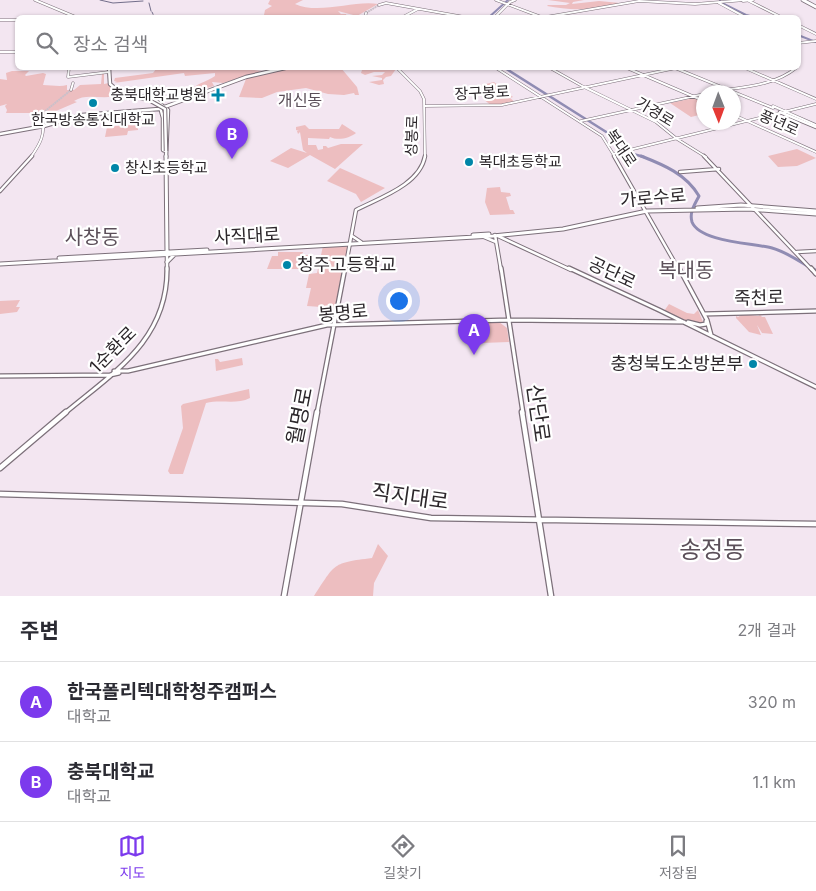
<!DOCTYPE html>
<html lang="ko">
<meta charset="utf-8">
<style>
:root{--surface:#fff;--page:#f2f2f3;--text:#2b2b33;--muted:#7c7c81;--line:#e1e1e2;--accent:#7c3aed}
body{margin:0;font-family:Inter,"Noto Sans KR",sans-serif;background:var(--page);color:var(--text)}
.compass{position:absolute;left:696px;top:85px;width:45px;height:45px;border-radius:50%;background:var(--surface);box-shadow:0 1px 4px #0004;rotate:179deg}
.you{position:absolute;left:398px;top:300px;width:18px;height:18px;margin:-12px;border:4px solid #fff;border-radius:50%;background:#1a73e8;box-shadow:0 0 0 8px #1a73e833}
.badge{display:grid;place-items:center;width:32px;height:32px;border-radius:50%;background:var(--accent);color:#fff;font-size:16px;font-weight:700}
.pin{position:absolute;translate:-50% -41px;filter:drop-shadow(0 1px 2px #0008)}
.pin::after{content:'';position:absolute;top:26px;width:18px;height:15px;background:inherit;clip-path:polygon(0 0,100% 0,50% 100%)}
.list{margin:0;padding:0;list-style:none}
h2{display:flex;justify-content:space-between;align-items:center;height:65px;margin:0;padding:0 20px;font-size:21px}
h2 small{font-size:16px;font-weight:400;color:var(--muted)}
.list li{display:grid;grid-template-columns:32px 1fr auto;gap:15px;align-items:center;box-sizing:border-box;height:80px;padding:0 20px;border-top:1px solid var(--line)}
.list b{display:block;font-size:19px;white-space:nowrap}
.list p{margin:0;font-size:16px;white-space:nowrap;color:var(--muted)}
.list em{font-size:16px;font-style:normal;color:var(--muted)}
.icon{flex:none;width:28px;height:28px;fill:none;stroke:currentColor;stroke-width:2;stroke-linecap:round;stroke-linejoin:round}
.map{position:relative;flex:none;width:816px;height:596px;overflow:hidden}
.search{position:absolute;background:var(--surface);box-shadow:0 1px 4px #0004;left:15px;right:15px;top:15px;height:55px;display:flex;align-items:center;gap:12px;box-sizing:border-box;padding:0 18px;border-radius:8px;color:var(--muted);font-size:19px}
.sheet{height:225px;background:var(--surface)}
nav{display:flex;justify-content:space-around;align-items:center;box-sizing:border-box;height:70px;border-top:1px solid var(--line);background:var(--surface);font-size:14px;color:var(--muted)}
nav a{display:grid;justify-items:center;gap:2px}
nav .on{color:var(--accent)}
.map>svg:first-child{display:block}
</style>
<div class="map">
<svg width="816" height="596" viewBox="0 0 816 596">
<rect width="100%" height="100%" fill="#f3e6f1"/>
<!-- green -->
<path fill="#edbec0" d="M270 0H303L295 4C319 15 354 0 378 4L357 16 338 11 341 14H346L347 17H259L264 15 265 10 272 6 268 4Z
M548 0H584L573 2 572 4 599 1 620 3C597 10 571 11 547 6L548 5H566L570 3Z
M159 68H240L262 71 223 83 212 82 214 86 194 92 192 95 189 93C195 83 207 82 215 76V73L185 76 184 73 114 83 117 82 114 81 115 78 153 73 156 69 160 70Z
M297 68H341L357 87 359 95H355L354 93 344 95 328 94 306 88 277 92 262 98 239 97 246 79 263 73Z
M380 68 396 69 391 76 386 77 383 80 384 84 379 85 369 82 382 80V78L372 76 382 75 385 72H374L365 75 361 73 362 70Z
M12 71H29L25 75 26 76 43 73 46 74 43 85C51 85 60 87 67 85V90H74L80 85 101 84 102 74H104V84L109 83 111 87 121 93C106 103 89 91 74 101L77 102 42 117 43 115 39 113H6L7 110 5 106 7 104 0 106V79L7 80 6 73Z
M494 82 513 97 510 98 515 102 492 106 483 99 486 89 492 85H482Z
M694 98 703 102V114L691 117 670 103Z
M135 124H138V130L128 131 127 135 105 137 107 127Z
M342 124 356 133C350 138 338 141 330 137L329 139 308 138V145H316L318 150 323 149V146H326L328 148 341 144H363L335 169 310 155 288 168 270 161 291 148 307 153 303 150 300 132 298 134 297 131H299L296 130V127L305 125 309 129H339Z
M797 149 816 158 797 166 778 167 768 156Z
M340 168 385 188 361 202 356 194 327 181Z
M500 187 501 192 510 193 511 196 506 197 510 210H513L515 214 490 215 485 202 487 188Z
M349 245 336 308 307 306 311 288H306L309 274 317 273 323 246Z
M278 252H303L302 255H309L304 269H267L272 256H278Z
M20 300 16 307H20L17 312 0 314V301Z
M669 304 687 313 694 314 698 310 703 322 702 324 684 320 664 311Z
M743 314 758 316 760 315 762 316 761 317H765L773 334 762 333 757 325 761 335 749 332 736 318V316L738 317Z
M499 322 507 328 509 342 482 343 480 323Z
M242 358 243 365 216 371 215 359H218L220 362Z
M249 389 250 398C236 405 221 399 206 403L183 474H170L168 471 183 428 181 406 183 404Z
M378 544 388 556 374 583 373 596H314C336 563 332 563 372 558Z"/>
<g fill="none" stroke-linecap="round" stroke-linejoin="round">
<!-- stream -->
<path stroke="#726e8a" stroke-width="1" d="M100 0 113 3 143 1
M149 3 151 11
M152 12 153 14
M153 15V18"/>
<!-- river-far3 -->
<path stroke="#908cb3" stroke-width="2" d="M720 0V2L746 15 758 18
M488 18 508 0
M798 35 816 42
M505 68 506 69"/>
<!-- river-far2 -->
<path stroke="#908cb3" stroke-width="2.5" d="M505 68 611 135 619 150 644 157"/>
<!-- river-far1 -->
<path stroke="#908cb3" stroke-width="3" d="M641 156C664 165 686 174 699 196 695 204 689 212 692 222 700 242 753 243 772 248 787 252 800 262 814 270"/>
<!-- river -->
<path stroke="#908cb3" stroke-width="4" d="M811 268 816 271"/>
<!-- tertiary-tunnel -->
<path stroke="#cbc0c9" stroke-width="2" stroke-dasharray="2 0.5" stroke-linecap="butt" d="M366 13 379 5
M774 108 795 117
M42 118 44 112 71 90"/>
<defs>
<path id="tertiary-far3" d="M496 0 544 18
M749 1 783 18
M719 3 747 18
M379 5 386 3 470 18
M365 18 366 13
M401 18 418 9
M494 18 510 2 515 0
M0 20H18
M798 25 816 34
M798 43 816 41
M0 52H18
M69 68 68 77 109 72
M397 68 420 91 424 99 425 157
M496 68 602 136 615 157
M550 68 582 86 656 122 677 139 706 157
M627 68 704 101
M675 68 773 108
M745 68 816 99
M71 90 73 83
M710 92C738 87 773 87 796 68
M424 106 502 105 676 68
M773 106 816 125
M734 115 816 152
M581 121 704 94
M613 154 816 104
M31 157C40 144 46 134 42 118"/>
<path id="tertiary-far2" d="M614 156 679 270
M704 156 812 270
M680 172 719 169
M0 191 32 156
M495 235 501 270
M352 236 361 242
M498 236 571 270
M484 237 496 242
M797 252 816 251
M167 270V255
M345 270 356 210C379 198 420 185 425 156"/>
<path id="tertiary-far1" d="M501 268 523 413
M569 268 659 310 816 387
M679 268 707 320 711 335
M811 268 816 274
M704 314 816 311
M688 322 700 325 706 324V321
M114 371H128L327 325 509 320 684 322
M0 376 110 375 119 373
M65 413C114 372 168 340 167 268
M317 413 345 268"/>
<path id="tertiary" d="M522 412 551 596
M0 468 66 412
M0 494 342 504 431 518 816 524
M284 596 317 412"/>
<path id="secondary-far2" d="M35 0 78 18
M743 1 753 0
M540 18 639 1 695 4 745 0
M280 69 286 68"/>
<path id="secondary-far1" d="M109 68 110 84 117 90
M115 89 155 100 168 110 166 157
M160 107 163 118V150L166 151
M780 112 816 127
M0 134 44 126 82 115 159 109 246 77 285 68"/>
<path id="secondary" d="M166 156 167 253
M697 208 741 205 816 211
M473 235 489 234
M59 258 207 250
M167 262 174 255
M0 264 493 236 563 229 647 211 748 209 816 214"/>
<path id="motorway" d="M803 0 816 7"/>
</defs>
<!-- tertiary-far3 casing -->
<use href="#tertiary-far3" stroke="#7c707a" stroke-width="3"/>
<!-- tertiary-far2 casing -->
<use href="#tertiary-far2" stroke="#7c707a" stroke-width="4.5"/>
<!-- tertiary-far1 casing -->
<use href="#tertiary-far1" stroke="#7c707a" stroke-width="5.5"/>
<!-- tertiary casing -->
<use href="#tertiary" stroke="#7c707a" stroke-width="7"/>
<!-- secondary-far2 casing -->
<use href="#secondary-far2" stroke="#7c707a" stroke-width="3"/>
<!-- secondary-far1 casing -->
<use href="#secondary-far1" stroke="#7c707a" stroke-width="4.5"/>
<!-- secondary casing -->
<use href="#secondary" stroke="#7c707a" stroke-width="5"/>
<!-- motorway casing -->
<use href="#motorway" stroke="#7c707a" stroke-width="4.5"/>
<!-- tertiary-far3 -->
<use href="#tertiary-far3" stroke="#fff" stroke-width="2"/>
<!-- tertiary-far2 -->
<use href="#tertiary-far2" stroke="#fff" stroke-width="2.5"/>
<!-- tertiary-far1 -->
<use href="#tertiary-far1" stroke="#fff" stroke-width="3"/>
<!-- tertiary -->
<use href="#tertiary" stroke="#fff" stroke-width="4.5"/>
<!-- secondary-far2 -->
<use href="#secondary-far2" stroke="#fff" stroke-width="2"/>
<!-- secondary-far1 -->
<use href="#secondary-far1" stroke="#fff" stroke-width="2.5"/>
<!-- secondary -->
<use href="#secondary" stroke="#fff" stroke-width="3"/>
<!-- motorway -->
<use href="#motorway" stroke="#fff" stroke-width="3"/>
<defs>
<path id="secondary-bridge" d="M121 93 149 100 165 109 166 151"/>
</defs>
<!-- secondary-bridge casing -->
<use href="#secondary-bridge" stroke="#7c707a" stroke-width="4.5" stroke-linecap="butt"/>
<!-- secondary-bridge -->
<use href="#secondary-bridge" stroke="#fff" stroke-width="2.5"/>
</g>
<!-- markers -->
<g fill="#0086a8" stroke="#fff" stroke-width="2">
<path d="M215.5 87.5h5v5h5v5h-5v5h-5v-5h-5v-5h5z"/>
<circle cx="93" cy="103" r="5"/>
<circle cx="469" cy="162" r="5"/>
<circle cx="115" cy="168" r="5"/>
<circle cx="287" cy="265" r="5"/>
<circle cx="753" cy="364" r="5"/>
</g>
<g text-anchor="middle" stroke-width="4.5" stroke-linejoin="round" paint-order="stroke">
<!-- far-street labels -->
<g font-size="15" fill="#2c272b" stroke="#fff">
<text transform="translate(482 93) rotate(-3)" y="5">장구봉로</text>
<text transform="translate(655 112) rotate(31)" y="5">가경로</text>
<text transform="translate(779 123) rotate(24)" y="5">풍년로</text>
<text transform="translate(412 136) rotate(-88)" y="5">성봉로</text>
<text transform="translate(621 148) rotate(56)" y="5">복대로</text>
</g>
<!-- far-poi labels -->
<g font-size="15" fill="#2c272b" stroke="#fff" text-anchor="start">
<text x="207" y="100" text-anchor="end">충북대학교병원</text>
<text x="93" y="125" text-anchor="middle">한국방송통신대학교</text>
<text x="479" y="167">복대초등학교</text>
<text x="125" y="173">창신초등학교</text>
</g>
<!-- far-quarter labels -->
<g font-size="16" fill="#5b4f59" stroke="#fff">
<text x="300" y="106">개신동</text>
</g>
<!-- street labels -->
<g font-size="18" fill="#2c272b" stroke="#fff">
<text transform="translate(653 198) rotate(-5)" y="6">가로수로</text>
<text transform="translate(247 236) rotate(-3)" y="6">사직대로</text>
<text transform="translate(612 273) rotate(25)" y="6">공단로</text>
<text transform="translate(759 298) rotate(-1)" y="6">죽천로</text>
<text transform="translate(343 313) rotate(-5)" y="6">봉명로</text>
<text transform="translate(113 350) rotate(-45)" y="6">1순환로</text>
</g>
<!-- poi labels -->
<g font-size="18" fill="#2c272b" stroke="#fff" text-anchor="start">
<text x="297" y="271">청주고등학교</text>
<text x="743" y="370" text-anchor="end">충청북도소방본부</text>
</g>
<!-- quarter labels -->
<g font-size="20" fill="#5b4f59" stroke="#fff">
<text x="92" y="244">사창동</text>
<text x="686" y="277">복대동</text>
</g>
<!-- near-street labels -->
<g font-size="21" fill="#2c272b" stroke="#fff">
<text transform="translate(538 413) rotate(82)" y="7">산단로</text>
<text transform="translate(300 416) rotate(-79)" y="7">월명로</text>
<text transform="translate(410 497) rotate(8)" y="7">직지대로</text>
</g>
<!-- near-quarter labels -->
<g font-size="24" fill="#5b4f59" stroke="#fff">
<text x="712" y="558">송정동</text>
</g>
</g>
</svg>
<svg class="compass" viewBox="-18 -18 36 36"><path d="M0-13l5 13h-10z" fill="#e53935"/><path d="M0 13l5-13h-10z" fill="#7c7c81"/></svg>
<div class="you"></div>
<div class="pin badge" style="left:474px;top:355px">A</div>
<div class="pin badge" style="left:232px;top:159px">B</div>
<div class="search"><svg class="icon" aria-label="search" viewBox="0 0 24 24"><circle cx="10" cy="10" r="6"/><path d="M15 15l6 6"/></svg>장소 검색</div>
</div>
<section class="sheet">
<h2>주변<small>2개 결과</small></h2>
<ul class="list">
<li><span class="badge">A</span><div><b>한국폴리텍대학청주캠퍼스</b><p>대학교</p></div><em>320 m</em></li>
<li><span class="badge">B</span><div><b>충북대학교</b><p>대학교</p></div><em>1.1 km</em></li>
</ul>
</section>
<nav>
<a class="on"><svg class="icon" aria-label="map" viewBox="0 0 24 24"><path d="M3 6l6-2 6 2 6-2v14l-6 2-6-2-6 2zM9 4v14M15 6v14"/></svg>지도</a>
<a><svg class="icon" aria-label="directions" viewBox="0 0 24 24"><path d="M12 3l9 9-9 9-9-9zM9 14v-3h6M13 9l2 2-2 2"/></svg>길찾기</a>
<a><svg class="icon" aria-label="saved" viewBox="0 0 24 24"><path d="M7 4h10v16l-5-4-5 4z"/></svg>저장됨</a>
</nav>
